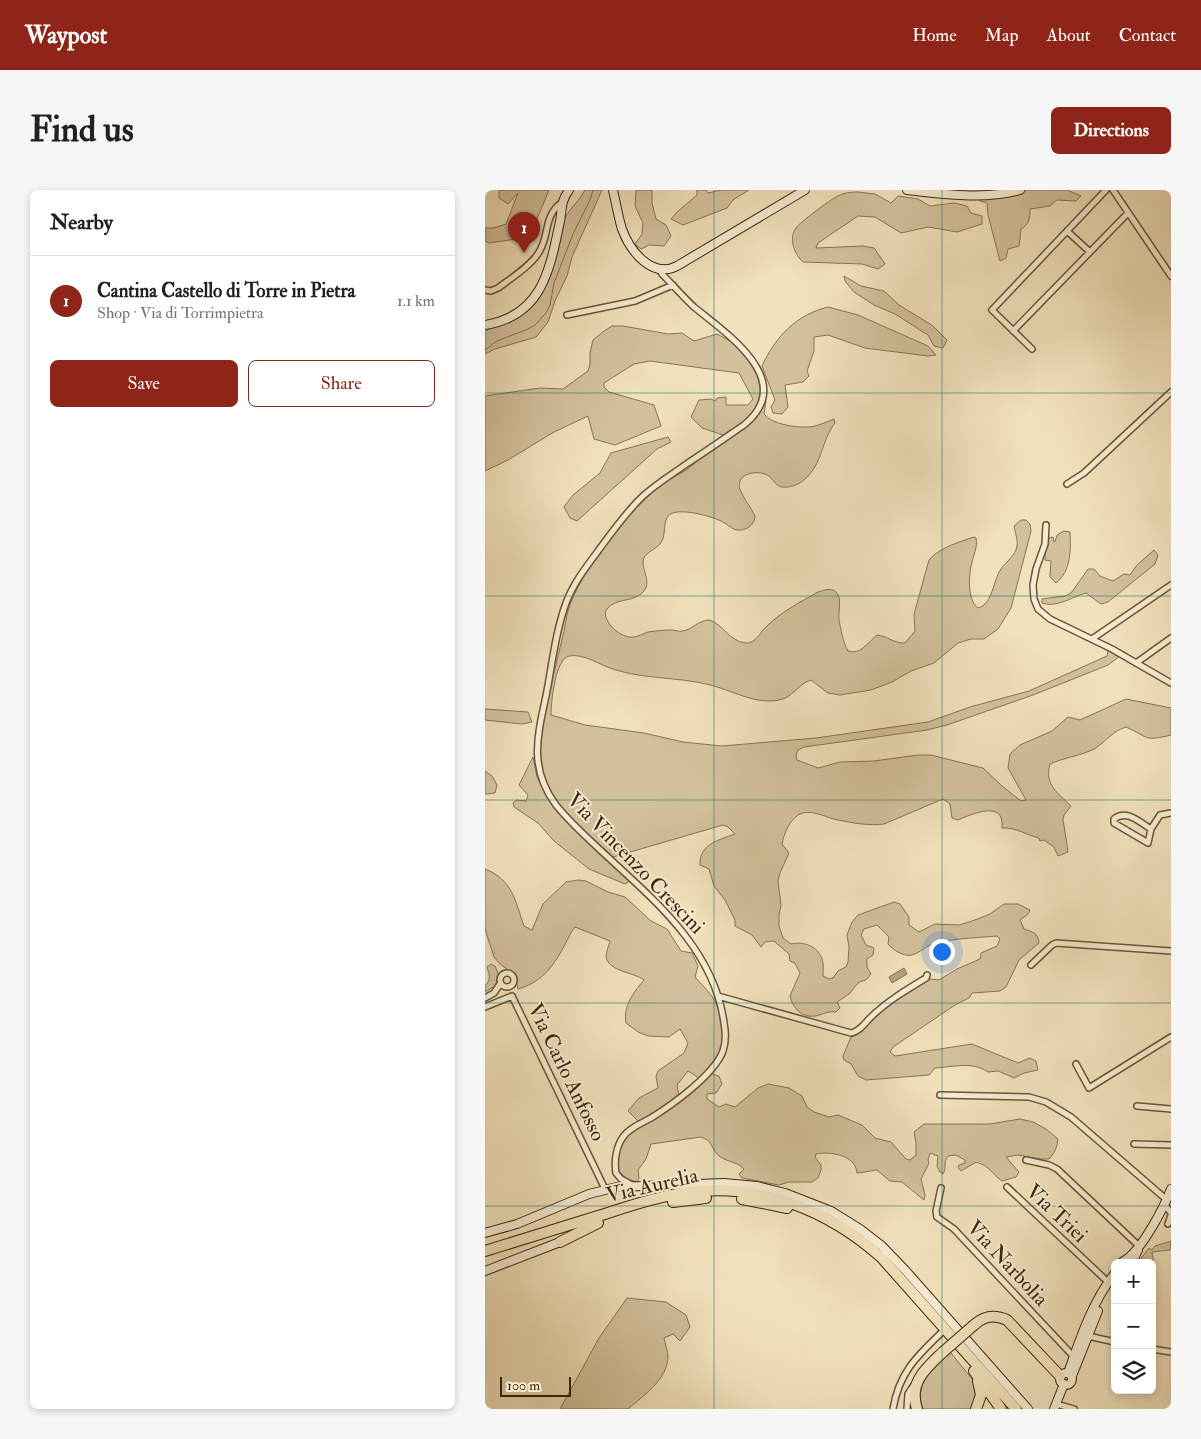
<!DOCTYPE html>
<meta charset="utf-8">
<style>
:root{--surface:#fff;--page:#f6f6f6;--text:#202124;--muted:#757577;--line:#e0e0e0;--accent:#8f2418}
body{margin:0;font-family:"IM FELL Double Pica",serif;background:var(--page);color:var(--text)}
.controls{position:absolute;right:15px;bottom:15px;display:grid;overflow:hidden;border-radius:8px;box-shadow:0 2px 8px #0003}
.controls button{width:45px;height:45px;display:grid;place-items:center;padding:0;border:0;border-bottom:1px solid var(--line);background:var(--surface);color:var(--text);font:25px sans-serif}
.scale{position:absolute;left:15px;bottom:12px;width:71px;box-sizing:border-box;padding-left:5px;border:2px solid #402608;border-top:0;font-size:14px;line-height:18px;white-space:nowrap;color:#402608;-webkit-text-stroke:4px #f6ecd3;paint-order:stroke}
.you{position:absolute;left:456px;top:761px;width:18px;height:18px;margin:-12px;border:4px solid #fff;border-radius:50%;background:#1a73e8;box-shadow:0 0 0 8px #1a73e833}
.badge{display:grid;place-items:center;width:32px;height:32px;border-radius:50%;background:var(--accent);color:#fff;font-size:16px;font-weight:700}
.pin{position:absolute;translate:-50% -41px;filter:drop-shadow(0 1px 2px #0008)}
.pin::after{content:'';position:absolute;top:26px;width:18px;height:15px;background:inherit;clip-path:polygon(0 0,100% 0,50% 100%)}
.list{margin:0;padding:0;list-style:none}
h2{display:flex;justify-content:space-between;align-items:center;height:65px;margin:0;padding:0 20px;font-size:21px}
h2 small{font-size:16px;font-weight:400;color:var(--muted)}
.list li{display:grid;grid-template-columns:32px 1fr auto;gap:15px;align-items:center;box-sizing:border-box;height:90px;padding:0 20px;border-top:1px solid var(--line)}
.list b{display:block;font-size:19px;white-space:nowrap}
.list p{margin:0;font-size:16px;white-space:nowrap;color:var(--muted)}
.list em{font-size:16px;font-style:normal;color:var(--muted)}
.actions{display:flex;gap:10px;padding:15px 20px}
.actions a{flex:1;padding:11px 0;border:1px solid var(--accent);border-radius:8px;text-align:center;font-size:18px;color:var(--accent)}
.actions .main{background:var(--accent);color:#fff}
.icon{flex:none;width:28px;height:28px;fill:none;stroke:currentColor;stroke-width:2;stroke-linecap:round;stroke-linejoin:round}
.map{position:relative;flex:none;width:686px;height:1219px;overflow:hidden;border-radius:8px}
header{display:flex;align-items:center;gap:30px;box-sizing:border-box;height:70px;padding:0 25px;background:var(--accent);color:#fff}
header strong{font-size:24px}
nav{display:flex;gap:28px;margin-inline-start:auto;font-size:18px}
.intro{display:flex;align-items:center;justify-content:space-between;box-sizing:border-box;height:120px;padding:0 30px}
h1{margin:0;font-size:35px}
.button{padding:12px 22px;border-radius:8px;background:var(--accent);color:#fff;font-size:18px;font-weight:700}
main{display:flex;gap:30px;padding:0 30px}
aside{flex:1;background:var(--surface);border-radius:8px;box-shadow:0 2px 8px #0003}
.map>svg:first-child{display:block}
</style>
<header>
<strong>Waypost</strong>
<nav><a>Home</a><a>Map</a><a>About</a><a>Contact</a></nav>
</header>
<div class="intro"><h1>Find us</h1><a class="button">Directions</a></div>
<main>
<aside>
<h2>Nearby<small></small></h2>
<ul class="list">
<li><span class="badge">1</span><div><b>Cantina Castello di Torre in Pietra</b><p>Shop · Via di Torrimpietra</p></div><em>1.1 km</em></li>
</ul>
<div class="actions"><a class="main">Save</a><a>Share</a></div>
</aside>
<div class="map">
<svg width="686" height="1219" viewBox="0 0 686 1219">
<rect width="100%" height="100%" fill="#f1e1bc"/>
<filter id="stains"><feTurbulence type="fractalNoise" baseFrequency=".004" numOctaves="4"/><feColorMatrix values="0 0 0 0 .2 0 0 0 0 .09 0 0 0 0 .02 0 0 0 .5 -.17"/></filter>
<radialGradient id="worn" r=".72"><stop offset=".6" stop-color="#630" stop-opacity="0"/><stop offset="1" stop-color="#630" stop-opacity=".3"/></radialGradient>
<!-- green -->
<path fill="#d3c19d" stroke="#8a7452" d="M14 0H64L49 36 32 49 4 53 0 51V38H9L21 34 33 3 23 14 14 8Z
M100 0H117L87 67 82 86 70 111 63 132 51 147 10 159 0 164V142C12 131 31 131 43 119 59 104 68 78 73 58 76 49 76 37 80 28 85 18 95 10 100 0Z
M151 0H167V13L171 29 181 35 186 46 179 56 164 55 156 59 150 54 157 44 158 33 150 16Z
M212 0H221L223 3 236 0H264L248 10 242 18 198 35 186 29 192 22 212 5Z
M540 0H582L596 6 591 11 572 10 565 16 545 19C545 28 544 35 536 39L534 56 523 59 521 68 515 71 503 25 502 13 495 11 493 8 529 4Z
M373 2 390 4 406 13 413 6 433 9 445 16 469 13 482 16 486 23 497 26V34L472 42 443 37 416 43 390 27 373 26 333 53 331 58 378 56 389 58 400 74 393 79 377 74 318 72C310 65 303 49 311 38 314 33 345 10 351 7 358 3 365 2 373 2Z
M359 86 376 96 399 101 414 115 448 136 462 150 458 158 449 156 443 145 410 124 389 115 369 102 360 91Z
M343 117 373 125 443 156 451 165 443 166 380 158 343 145 329 147V161L322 181 324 186 318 192 300 195 303 217 297 224 288 223 286 217 290 210 277 176C291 146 311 125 343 117Z
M127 136H138L183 144 197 143 209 151 232 144 247 152 271 179 276 195 278 207 274 217 263 230 238 245 217 238 206 227 214 210 226 209 230 211 232 208 241 207V215H263L268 209 254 183 165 171 149 174 119 193V197L124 202 169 215 176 236 130 255 109 249 103 226 69 242 23 270 0 281V206L55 198 78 199 103 181 105 174V163L108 150 119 141Z
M279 211H281L279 224C286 234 311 238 323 237 331 237 341 232 349 229L350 233C336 251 338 274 319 290 313 295 304 298 297 297 291 296 289 291 285 287 279 281 263 281 257 288 255 291 253 295 255 299 258 308 266 317 270 326 270 335 261 341 252 340 246 339 241 333 236 331 226 326 193 317 184 325 177 332 182 346 175 354 170 360 158 363 158 372 158 382 166 392 159 401 150 413 131 407 122 419 118 424 122 431 126 436 130 441 139 447 145 447 151 448 157 444 163 442 170 441 179 440 186 440 190 440 194 442 197 441 208 440 212 430 225 430 238 435 245 451 260 453 271 454 275 442 281 437 296 422 315 412 333 402 339 400 347 397 352 403 357 409 353 423 354 430 356 440 358 452 363 461 376 465 382 453 392 445 402 446 410 454 420 453L430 441 429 424 444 370C454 358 474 352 489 347L491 348C493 357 488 366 486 376 484 387 482 410 493 418 508 414 508 390 516 379 521 372 531 365 532 356 533 350 530 342 529 336L536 330H541L545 334 546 341 526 418 513 439 499 449H486L473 453 449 473 426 481 407 492 386 500 355 505 343 503 326 490C315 493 309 505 298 509 272 517 246 499 221 494 191 487 160 489 131 480 116 476 99 463 84 466 70 469 66 513 66 525L100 535 159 543 198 552 237 556 331 548 443 532 485 517 544 501 622 466 623 461H629L635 466 623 475 548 505 462 535 442 540 319 557 313 560 311 565 312 570 333 578 355 572 389 571 433 565H446L498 578 517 596 536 611 541 610 523 578 525 564 535 555 567 541 583 527 595 530 641 509 686 518V545C658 552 664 547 641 537 628 541 621 551 611 558 596 566 580 567 565 574 559 595 573 603 586 616L579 625 578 629 583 662 573 666 569 657 559 650 555 651 554 648C541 645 531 637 517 638 520 609 487 624 473 630L467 628 465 614 458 609 399 634C384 636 368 633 353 630 342 628 329 620 318 623 306 626 299 643 297 654L304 663 295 683 293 691 296 716 294 724V736L298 748 306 754C318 751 333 756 337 769 339 774 338 780 338 786L344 789 348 788 353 781 361 777 363 772 364 757 362 745 367 732 373 725 409 712 415 714 424 727V735L434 742 450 734 474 735 490 730 505 724 519 714H533L545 720 543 724 535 730 539 739C548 742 553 743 554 753L534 770 521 797 515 801 487 803 484 808 470 815 408 857 405 862 410 866 487 854 533 873 545 868 551 871 553 880 539 883 529 888 513 881 503 882C487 871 468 877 450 878L444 885 381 890 373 886 366 874 359 870 358 866 366 847 372 845 393 822 434 793 444 789 454 790 472 779 495 769 496 763 512 756 515 749 512 746C490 748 466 748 445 755 439 758 434 763 427 765 419 767 408 760 403 754L404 747 392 735 379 739 376 745 381 755 389 758 388 765 382 769V777L386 784 381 790 374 792 364 804 352 812 355 818 351 822C343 821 338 824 331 826 317 828 308 819 305 806L315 783 310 773 305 771 304 764 289 751 280 752 276 757 267 745 250 736V730L240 710 229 696 224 679 215 675C214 654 234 650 250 644L243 637 238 635 128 667C102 643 64 618 56 582 51 561 60 525 64 503 69 483 74 462 79 441 81 431 82 421 86 412 103 371 141 324 175 296 182 290 190 286 198 282 208 276 217 266 227 259 248 244 268 235 279 211Z
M183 247 186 252 172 259 92 331 85 328 79 317 88 305 115 283 126 263Z
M579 341 585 342C586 360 586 381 571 393L565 387 566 371 560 370 561 354 564 348 568 347 569 352H570L572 345Z
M669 360 673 365 670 374 623 412 616 414 601 403C587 407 572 418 557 413V409L580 406 587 402 603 379H609L615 386 628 391 639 384 645 385 652 375Z
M0 519 43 522 47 532 37 534 0 530Z
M48 567 52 587 58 599 68 615 145 691 140 694 104 679 69 651 53 633 29 617 28 613 31 610 41 611 43 605 34 595Z
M0 581 7 586 12 595 10 603 0 604Z
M0 679C28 690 30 711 39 736L47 740 58 714 81 692 93 690 101 691 123 702 140 707 166 731 182 739 196 761 207 763 213 776 210 787C216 794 225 802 230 811 238 828 242 855 231 872 226 878 219 883 214 888L203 881 192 895 194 907 162 928 153 931 143 921 154 908 173 898 171 886 173 881 199 863 203 853 195 839 184 847 163 846 153 842 141 833C138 816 148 803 159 790 149 782 124 782 121 767 121 762 124 755 125 751L90 737 87 741C74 766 63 791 33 799L30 785 15 774 9 767 0 739Z
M6 774 10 776 14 786 10 796 0 802V796C7 789 4 784 2 777Z
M227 884 234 886 237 894 231 903 222 904V909L234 917 241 914 250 917 273 898 283 894 304 898 317 906 322 917 329 922 344 927 353 925 377 935 390 948 406 952 421 969 425 970 431 965V953L429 942 439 934H505L535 929 548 932 561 939 573 949C572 958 570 962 564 969H555L533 965 521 967 534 982 531 987 517 991C505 983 507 977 491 972L476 981 473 978 474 975 480 973V970L471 965 463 966C458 972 462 978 458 984L455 982 452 976 453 966 445 963 443 970 444 973 436 989 440 1005 439 1010 417 992 405 991 392 980 372 983C371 965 345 961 331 964L330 967 336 975V980L333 988 327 992H304L294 995 257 988 254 984 259 979C252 971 239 972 232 964 225 956 228 951 216 947L166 954 161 969 153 980 154 988 152 992C126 986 126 964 142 946L199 907Z
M686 1051 685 1060 667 1062 669 1076H667V1073H657L654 1071 664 1058 667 1060 670 1056Z
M142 1108 181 1112 201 1125 205 1137 195 1151 188 1144 179 1148C180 1154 183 1161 183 1167 182 1190 159 1205 143 1219H75L114 1148Z
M465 1162 493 1196 490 1219H438C428 1194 448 1178 465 1162Z"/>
<!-- water -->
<path fill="#b5a17f" stroke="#86704f" d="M419 778 422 784 407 793 404 787Z"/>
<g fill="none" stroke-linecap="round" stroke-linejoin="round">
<!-- stream -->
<path stroke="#86704f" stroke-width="1" d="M0 160 12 151 43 139 50 135 61 123 65 115 69 93 88 44 105 10 108 0"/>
<defs>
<path id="street" d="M628 0 686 86
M582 41 605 62
M0 100 6 101 13 98C25 89 47 75 54 62 65 45 58 27 76 13
M82 125 150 111 188 95
M528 141 643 23
M547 159 507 120 621 0
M582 294 599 283 686 202
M561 335 560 354 551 379 548 395 549 409 553 419 565 429 627 459 686 493
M607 449 686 395
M651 473 686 448
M666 639C654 632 642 619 629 629V633L663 653 666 639 675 625 686 623
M546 775 567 755 571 753 686 761
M15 790a7 7 0 1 1 14 0a7 7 0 1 1-14 0Z
M233 806 366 843C375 841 379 834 385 828 401 812 421 800 441 788L442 785
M0 808 9 803 15 794
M0 817 27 806 120 999
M591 874 604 898 686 847
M455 905 544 907 561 912 586 927 682 1010
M652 916 686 919
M649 954 686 955
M541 970 564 975 572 979 654 1056
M147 995 136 989 131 983C129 971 131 957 138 947 144 938 157 933 166 928 187 915 229 885 238 861 241 852 241 843 239 833 229 756 164 706 111 656 97 643 83 630 71 615 44 579 52 547 61 506 67 476 70 443 81 413 88 394 101 377 113 361 127 342 141 322 158 306 171 294 186 285 200 275 220 262 240 248 259 235 313 191 242 144 209 117 198 107 188 95 177 84L175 80
M522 997 623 1092
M456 998 451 1021 452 1027 469 1039 589 1167
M680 1015 686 1023
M683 1034 686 1025
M603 1146 630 1152
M667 1159 686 1162
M571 1214 589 1219
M408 1219C414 1183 431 1167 456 1143
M422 1219 423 1204 429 1195"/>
<path id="secondary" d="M128 0C131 13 133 26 137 39 145 61 167 89 192 76L320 0
M422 0C459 4 499 10 535 0
M0 135C55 126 64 84 74 36 78 21 74 14 84 0
M0 1043 32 1034 104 1004 132 997 239 993 272 996 300 1003 346 1021 375 1039 397 1056 421 1081 543 1219
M636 1073C638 1071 640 1070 642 1069 658 1057 679 1018 686 999
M647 1073 653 1060
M0 1081 75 1052
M575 1189a6 6 0 1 1 12 0a6 6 0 1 1-12 0Z
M583 1183C595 1149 607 1112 630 1083
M587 1186 613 1121
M569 1219 579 1194"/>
<path id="highway" d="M257 1009 302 1018
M188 1012 221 1008
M75 1052 113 1033
M0 1061C38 1049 75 1038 113 1026 142 1017 173 1006 204 1002 276 993 343 1020 396 1067L531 1219
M489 1135C499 1126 509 1124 522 1130L575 1186
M489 1181 516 1219
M432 1219C423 1193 441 1178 458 1162
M491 1219 496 1205 493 1191"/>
</defs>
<!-- street casing -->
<use href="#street" stroke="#6c5535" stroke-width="8"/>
<!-- secondary casing -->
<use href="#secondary" stroke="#402608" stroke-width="10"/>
<!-- highway casing -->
<use href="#highway" stroke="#402608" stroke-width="12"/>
<!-- street -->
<use href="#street" stroke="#f6ecd3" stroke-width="5"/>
<!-- secondary -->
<use href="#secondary" stroke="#f6ecd3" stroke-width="8"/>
<!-- highway -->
<use href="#highway" stroke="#f1e1bc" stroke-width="10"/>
<defs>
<path id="highway-bridge" d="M458 1162 489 1135"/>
</defs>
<!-- highway-bridge casing -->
<use href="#highway-bridge" stroke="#402608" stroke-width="12" stroke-linecap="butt"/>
<!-- highway-bridge -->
<use href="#highway-bridge" stroke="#f1e1bc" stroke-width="10"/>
</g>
<!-- grid -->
<path fill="none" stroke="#0f766e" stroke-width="1" stroke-opacity="0.55" d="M229 0V1219M457 0V1219M0 203H686M0 406H686M0 610H686M0 813H686M0 1016H686"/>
<g text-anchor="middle" stroke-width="4" stroke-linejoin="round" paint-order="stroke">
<!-- street labels -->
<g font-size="21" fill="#402608" stroke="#f6ecd3">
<text transform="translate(151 673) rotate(46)" y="7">Via Vincenzo Crescini</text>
<text transform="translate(82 882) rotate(64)" y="7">Via Carlo Anfosso</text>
<text transform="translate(167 995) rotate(-13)" y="7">Via Aurelia</text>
<text transform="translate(572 1023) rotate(43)" y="7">Via Triei</text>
<text transform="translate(523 1073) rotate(47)" y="7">Via Narbolia</text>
</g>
</g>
<rect width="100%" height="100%" filter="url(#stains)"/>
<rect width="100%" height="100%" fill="url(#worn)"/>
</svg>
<div class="controls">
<button>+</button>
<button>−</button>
<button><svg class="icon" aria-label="layers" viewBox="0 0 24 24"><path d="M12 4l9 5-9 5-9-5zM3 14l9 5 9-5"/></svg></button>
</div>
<div class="scale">100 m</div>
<div class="you"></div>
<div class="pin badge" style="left:39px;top:63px">1</div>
</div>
</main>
